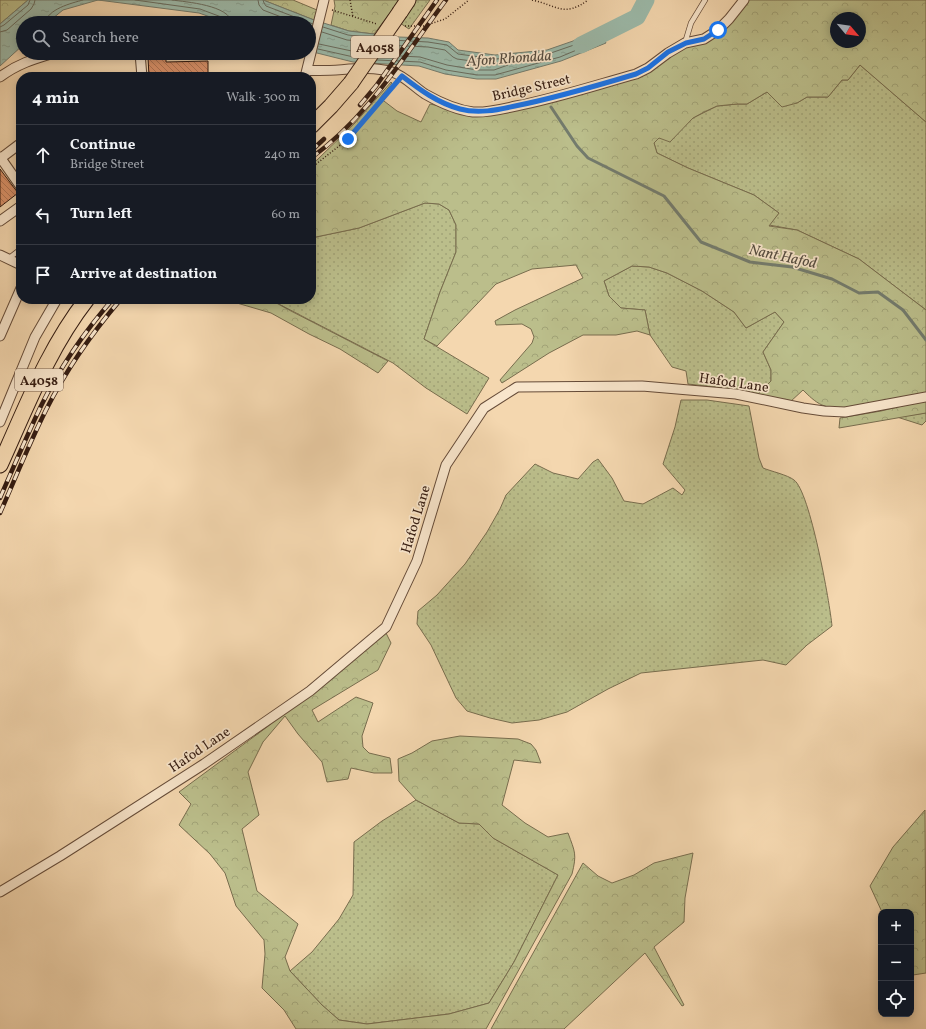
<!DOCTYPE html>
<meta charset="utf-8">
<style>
:root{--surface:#171b24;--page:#242831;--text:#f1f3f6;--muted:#9ea1a6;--line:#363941}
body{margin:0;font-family:Vollkorn,serif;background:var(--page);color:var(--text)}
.controls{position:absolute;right:12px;bottom:12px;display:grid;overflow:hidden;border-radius:8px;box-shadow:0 2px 10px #0003}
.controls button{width:36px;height:36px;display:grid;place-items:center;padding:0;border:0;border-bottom:1px solid var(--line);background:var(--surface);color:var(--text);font:20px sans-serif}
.compass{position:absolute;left:830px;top:12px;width:36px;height:36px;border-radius:50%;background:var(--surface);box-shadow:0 2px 10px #0003;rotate:119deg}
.stop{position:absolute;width:12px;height:12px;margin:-9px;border:3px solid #1a73e8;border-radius:50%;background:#fff}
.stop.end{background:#1a73e8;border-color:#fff;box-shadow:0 1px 4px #0008}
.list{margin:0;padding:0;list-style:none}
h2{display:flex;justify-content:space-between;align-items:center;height:52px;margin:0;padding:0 16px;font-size:17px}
h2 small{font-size:13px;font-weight:400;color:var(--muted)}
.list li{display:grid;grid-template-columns:26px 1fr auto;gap:12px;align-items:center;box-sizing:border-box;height:60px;padding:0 16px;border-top:1px solid var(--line)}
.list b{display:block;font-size:15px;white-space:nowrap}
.list p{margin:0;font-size:13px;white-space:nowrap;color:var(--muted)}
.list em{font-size:13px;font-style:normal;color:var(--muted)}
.icon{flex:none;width:22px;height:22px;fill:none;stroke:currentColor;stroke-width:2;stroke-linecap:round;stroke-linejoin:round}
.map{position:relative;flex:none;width:926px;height:1029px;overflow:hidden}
.search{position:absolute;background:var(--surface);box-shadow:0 2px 10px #0003;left:16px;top:16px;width:300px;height:44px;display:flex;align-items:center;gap:10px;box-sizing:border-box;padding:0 14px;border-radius:22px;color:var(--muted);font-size:15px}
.panel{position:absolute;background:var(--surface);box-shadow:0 2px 10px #0003;left:16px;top:72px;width:300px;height:232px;border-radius:16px}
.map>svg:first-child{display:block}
</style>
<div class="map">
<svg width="926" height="1029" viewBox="0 0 926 1029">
<defs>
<pattern id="grass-dots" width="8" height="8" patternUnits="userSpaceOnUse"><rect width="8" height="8" fill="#bbbe8b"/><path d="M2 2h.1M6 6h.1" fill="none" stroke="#a1a377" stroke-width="1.8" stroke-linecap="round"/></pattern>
<pattern id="forest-crowns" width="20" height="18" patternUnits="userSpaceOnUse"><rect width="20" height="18" fill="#bbbe8b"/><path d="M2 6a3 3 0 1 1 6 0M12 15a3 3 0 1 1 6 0" fill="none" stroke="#a1a377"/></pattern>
<pattern id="water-ripples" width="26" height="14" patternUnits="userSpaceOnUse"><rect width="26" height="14" fill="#9cbaaa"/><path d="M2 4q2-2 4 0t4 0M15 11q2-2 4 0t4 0" fill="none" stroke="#879f91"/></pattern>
<pattern id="building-back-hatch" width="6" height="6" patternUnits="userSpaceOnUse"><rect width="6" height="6" fill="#da9269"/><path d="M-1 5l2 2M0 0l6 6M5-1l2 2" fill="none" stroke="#b27655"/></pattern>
</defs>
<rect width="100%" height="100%" fill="#f4d7af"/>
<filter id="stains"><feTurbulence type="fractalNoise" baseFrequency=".005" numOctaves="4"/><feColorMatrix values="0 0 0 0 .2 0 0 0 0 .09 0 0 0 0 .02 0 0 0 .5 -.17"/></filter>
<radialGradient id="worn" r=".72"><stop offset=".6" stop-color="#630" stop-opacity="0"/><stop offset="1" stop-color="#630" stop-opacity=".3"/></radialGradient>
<!-- grass -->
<path fill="url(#grass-dots)" stroke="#786d4e" d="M415 0H430L409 29 400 23Z
M860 65 926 122V310L859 259 797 230 769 225 779 213 754 195 688 168 657 153 654 143 659 138 682 128 693 118 717 106 737 104H747L767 92 797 103 807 97H828L842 80H848Z
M425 203 439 204 449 210 456 225V252L440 292 424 339 489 378 467 414 426 388 393 363 269 299H311V238L359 228Z
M632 266 649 267 667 273 702 291 734 312 746 328 775 312 784 322 763 352 771 370V381L758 394 731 389 688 384 686 371 672 367 650 335 645 310 621 308 609 296 604 281Z
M681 400H707L749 406 759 458 763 468C770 471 788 475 794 480 810 491 830 604 832 626L807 645 786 665 763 660 641 673 608 689 567 712 539 720 512 723 490 718 467 711 456 698 431 645 417 624 418 611 437 595 465 564 487 532 500 509 506 495 535 464 553 473 578 479 593 462 598 459 612 478 624 501 643 504 673 488 682 495 685 490 663 464 675 427Z
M926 413V421L922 425 897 417Z
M416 800 459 823 479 824 493 838 558 875 514 962 489 1003 449 1014 367 1024 339 1020 322 1005 290 971 312 952 339 919 353 895 354 842 382 821Z"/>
<!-- forest -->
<path fill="url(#forest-crowns)" stroke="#786d4e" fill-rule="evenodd" d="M0 0H28L0 24Z
M263 0H293L317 10 314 20Z
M334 0H400L374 34 349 31 331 25 335 6Z
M749 0H926V122L860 65 848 80H842L828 97H807L797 103 782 107 767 92 747 104H737L717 106 704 112 693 118 670 142 659 138 654 143 657 153 688 168 754 195 779 213 769 226 797 230 859 259 926 310V395C900 400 846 415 822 405 815 402 808 395 803 390L790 402 758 394 771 381V370L763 352 784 322 775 312 746 328 734 312 702 291 667 273 649 267 632 266 604 281 609 296 621 308 645 310 650 335 637 331 616 335H583L549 353 502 383 500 380 532 343 534 337 531 329 522 324 496 325 495 321 515 310 583 278 576 265 532 269 496 284 437 346 424 339 440 292 456 252V225L449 210 439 204 425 203 359 228 311 238V164L317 160 355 123 391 82 392 83 380 98 397 111 421 122 430 104 448 108 488 115 506 113 641 75 739 13ZM836 18H860V42H836Z
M226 299H269L291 311 388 361 378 373 340 349 309 334 271 313 230 301Z
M926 400V413L839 428 840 418 881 411Z
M385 631 391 643 378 670 312 710 318 722 356 697 373 703 362 736 363 747 369 753 390 758 392 773H374L351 768 348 779 327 782 322 762 298 734 285 716 263 742 248 772 259 815 242 829 257 891 298 924 285 957 290 971 322 1005 339 1020 367 1024 449 1014 489 1003 514 962 558 875 493 838 479 824 459 823 416 800 399 781 398 759 412 753 432 741 460 736 518 739 531 744 536 750 541 763 514 760 502 805 525 823 548 837 568 833C575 852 577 854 572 874L486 1029H296L284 1010 262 988 265 954 264 940 236 906 225 873 210 854 179 825 191 804 179 792 267 727Z
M925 810 926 973 913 975 911 972V912H882L870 886 893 847Z
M693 853 685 898 684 922 654 947 684 1005 682 1006 645 953 564 1029H491L583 863 598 876 612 883 634 875 654 863Z"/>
<!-- water -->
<path fill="url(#water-ripples)" stroke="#737b6d" d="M28 0H263L314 20 349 31 398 37 428 38 449 42 458 50 495 55 547 50 573 41 599 29 606 43 561 61 496 79H477L445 74 419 66 353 62 309 51V23H227L199 13 98 0 63 10 47 23H23V45L0 66V24Z"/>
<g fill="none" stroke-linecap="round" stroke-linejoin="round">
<!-- shore -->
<path stroke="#686b5e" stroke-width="1" d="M135 0 200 9 224 18 226 23
M172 0C186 2 230 5 232 23
M258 0 259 5 263 10 297 23
M263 0 264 3 266 6 313 24
M45 23C47 9 72 3 83 0
M0 27 4 25 28 5 30 0
M323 27 348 35 372 38
M0 32 7 30 31 9 34 4 35 0
M322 32 347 40 369 42
M319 44 361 53
M318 49 358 58
M381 55 420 57 447 65 477 70H494L508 65 507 63 494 64 457 59 453 57 445 50 428 47 387 45
M377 60 420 62 446 70 477 75H495L560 57 598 41 600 40 598 36 596 35 574 45 548 54 495 59 458 54 447 45 428 42 391 40"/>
<!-- stream -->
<path stroke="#737b6d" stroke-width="3" d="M551 107 577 146 588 158 664 196 701 242 750 262 792 267 832 279 859 293 878 292 903 310 926 340"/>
<!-- river -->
<path stroke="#9cbaaa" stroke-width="17" d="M581 45 637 17 646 0"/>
</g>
<!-- building -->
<path fill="url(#building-back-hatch)" stroke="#351c11" d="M166 56V62L208 61V77H149L148 57Z
M0 169 18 193 0 207Z"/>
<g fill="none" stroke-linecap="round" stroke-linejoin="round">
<defs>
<path id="service" d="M685 43 691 23 705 0
M8 259 21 249"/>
<path id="minor" d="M140 53 142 77
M307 70C335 73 364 64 392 72 405 76 414 87 425 94 439 102 457 110 473 112 487 113 502 109 516 106 557 98 596 85 636 74L648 68 668 53 685 43 704 39 718 30 729 19 744 0
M0 77C17 64 34 59 54 53
M305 77 324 0
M0 157 21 187
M1 158 21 143
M0 221 21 206
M0 255 21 265
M0 336 21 288
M0 422 35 337 57 299
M0 892 60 856 204 764 310 691 386 627 417 561 446 465 484 408 517 387 642 386 736 394 803 408 824 411 845 412 926 397"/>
<path id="primary" d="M400 12 408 0
M311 126 331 106 351 83
M0 465C26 408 48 349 87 299"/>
</defs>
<!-- service casing -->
<use href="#service" stroke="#654b38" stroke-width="6"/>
<!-- minor casing -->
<use href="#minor" stroke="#654b38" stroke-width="11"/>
<!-- primary casing -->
<use href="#primary" stroke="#351c11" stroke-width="17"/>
<!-- path -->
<path stroke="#351c11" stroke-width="1.5" stroke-dasharray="1 2" stroke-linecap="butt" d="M350 0 353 17
M532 0C556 5 564 18 588 0
M332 10 377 24
M405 26H424L445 19 469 0
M311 168 348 139 395 84"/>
<!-- service -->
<use href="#service" stroke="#f8e5cb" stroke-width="4.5"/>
<!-- minor -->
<use href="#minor" stroke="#f8e5cb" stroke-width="9"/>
<!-- primary -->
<use href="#primary" stroke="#f4d7af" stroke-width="15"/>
<defs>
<path id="rail" d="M360 105 376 86 437 0
M311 151 324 139
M311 158C368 117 404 56 446 0
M0 498C13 468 26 438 40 408 59 369 84 332 113 299
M0 513C15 479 29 444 46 410 66 370 92 333 121 299"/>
</defs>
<!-- rail casing -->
<use href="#rail" stroke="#351c11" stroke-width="4.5"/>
<!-- rail -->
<use href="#rail" stroke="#f8e5cb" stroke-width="3" stroke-dasharray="9" stroke-linecap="butt"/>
<defs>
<path id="primary-bridge" d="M351 83 400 12"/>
</defs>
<!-- primary-bridge casing -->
<use href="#primary-bridge" stroke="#351c11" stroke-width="17" stroke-linecap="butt"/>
<!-- primary-bridge -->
<use href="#primary-bridge" stroke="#f4d7af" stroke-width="15"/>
</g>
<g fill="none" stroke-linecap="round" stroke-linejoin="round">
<!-- route -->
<path stroke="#1a73e8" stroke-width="5" d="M348 139 402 76C420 90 438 103 460 109 478 114 497 110 515 106 556 98 596 86 636 74L648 68 668 52 686 43 704 39 718 30"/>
</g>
<g text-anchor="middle" stroke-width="3.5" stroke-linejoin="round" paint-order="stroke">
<!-- shield labels -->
<g fill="#f8e5cb" stroke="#705849" stroke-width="1">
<rect x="351" y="36" width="48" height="22" rx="3"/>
<rect x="15" y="369" width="48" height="22" rx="3"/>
</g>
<g font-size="13" font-weight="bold" fill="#351c11">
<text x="375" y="52">A4058</text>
<text x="39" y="385">A4058</text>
</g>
<!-- street labels -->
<g font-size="14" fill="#351c11" stroke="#f8e5cb">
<text transform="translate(531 87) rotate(-13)" y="5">Bridge Street</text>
<text transform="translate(734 382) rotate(8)" y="5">Hafod Lane</text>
<text transform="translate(415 519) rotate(-73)" y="5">Hafod Lane</text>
<text transform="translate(199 749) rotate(-34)" y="5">Hafod Lane</text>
</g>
<!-- water labels -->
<g font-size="15" font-style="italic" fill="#544b3f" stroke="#f8e5cb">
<text transform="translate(509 58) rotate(-4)" y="5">Afon Rhondda</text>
<text transform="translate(783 256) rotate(12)" y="5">Nant Hafod</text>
</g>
</g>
<rect width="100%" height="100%" filter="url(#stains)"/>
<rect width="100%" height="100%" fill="url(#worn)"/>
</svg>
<div class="controls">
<button>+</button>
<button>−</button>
<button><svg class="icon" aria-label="locate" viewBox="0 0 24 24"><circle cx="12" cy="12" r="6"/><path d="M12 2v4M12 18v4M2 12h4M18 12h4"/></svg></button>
</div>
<svg class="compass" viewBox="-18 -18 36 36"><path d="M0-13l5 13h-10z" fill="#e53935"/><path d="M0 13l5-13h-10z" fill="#9ea1a6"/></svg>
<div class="stop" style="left:718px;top:30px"></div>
<div class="stop end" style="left:348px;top:139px"></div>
<div class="search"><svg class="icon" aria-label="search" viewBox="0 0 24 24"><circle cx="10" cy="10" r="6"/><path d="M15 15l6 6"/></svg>Search here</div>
<section class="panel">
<h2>4 min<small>Walk · 300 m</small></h2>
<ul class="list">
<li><svg class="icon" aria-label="ahead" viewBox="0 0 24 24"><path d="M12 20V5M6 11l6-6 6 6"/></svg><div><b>Continue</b><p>Bridge Street</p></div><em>240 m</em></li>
<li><svg class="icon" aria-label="left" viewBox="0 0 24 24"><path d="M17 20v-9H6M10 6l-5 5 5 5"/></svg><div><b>Turn left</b></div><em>60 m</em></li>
<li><svg class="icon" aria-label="arrive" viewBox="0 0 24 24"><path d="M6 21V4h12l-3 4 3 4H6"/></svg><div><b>Arrive at destination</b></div></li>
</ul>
</section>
</div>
